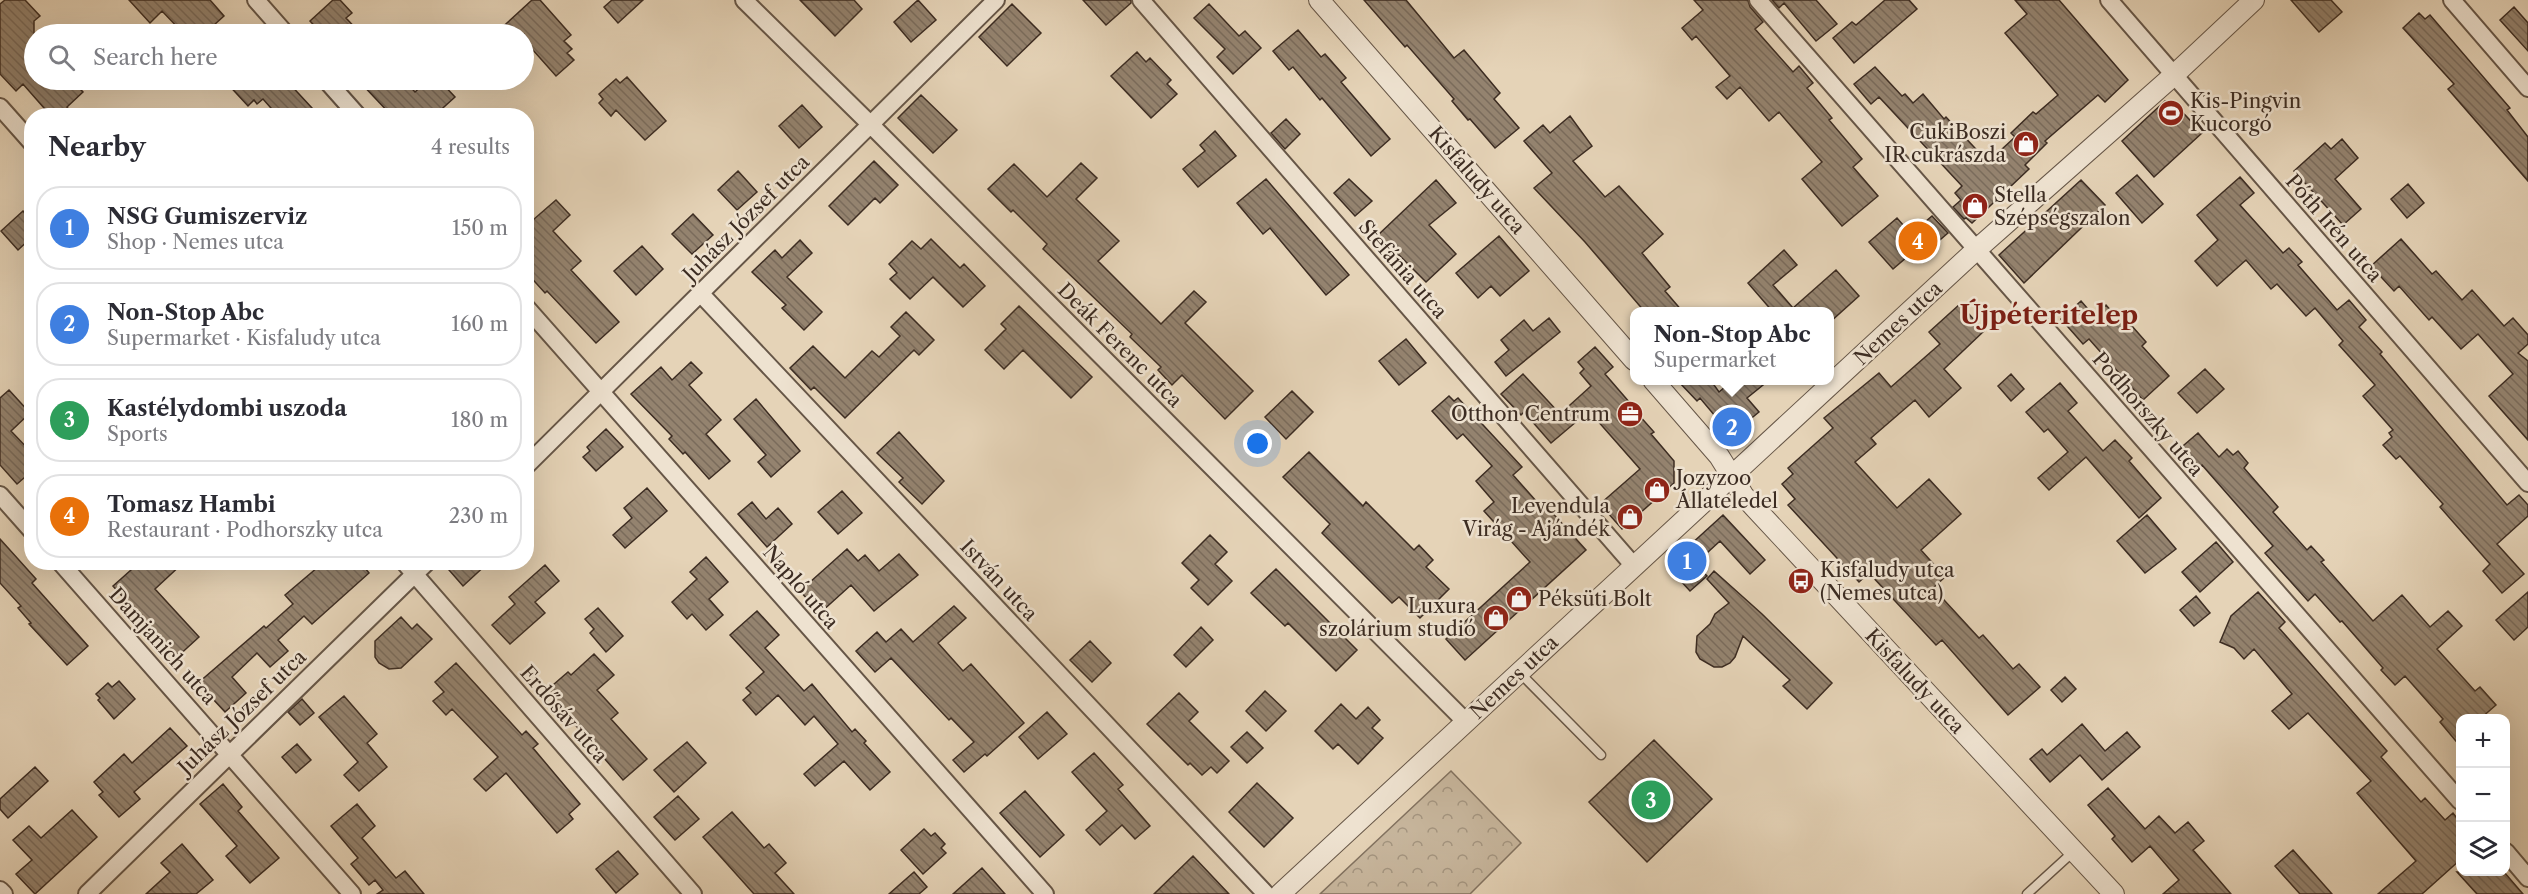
<!DOCTYPE html>
<meta charset="utf-8">
<style>
:root{--surface:#fff;--page:#f2f2f3;--text:#2b2b33;--muted:#7c7c81;--line:#e1e1e2;--accent:#111827}
body{margin:0;font-family:"Libre Caslon Text",serif;background:var(--page);color:var(--text)}
.controls{position:absolute;right:18px;bottom:18px;display:grid;overflow:hidden;border-radius:12px;box-shadow:0 6px 24px #0002}
.controls button{width:54px;height:54px;display:grid;place-items:center;padding:0;border:0;border-bottom:2px solid var(--line);background:var(--surface);color:var(--text);font:30px sans-serif}
.you{position:absolute;left:1258px;top:444px;width:21px;height:21px;margin:-15px;border:4px solid #fff;border-radius:50%;background:#1a73e8;box-shadow:0 0 0 9px #1a73e833}
.badge{display:grid;place-items:center;width:39px;height:39px;border-radius:50%;background:var(--accent);color:#fff;font-size:20px;font-weight:700}
.pin{position:absolute;translate:-50% -50%;border:3px solid #fff;box-shadow:0 2px 6px #0006}
.popup{position:absolute;left:1630px;top:307px;width:204px;height:78px;box-sizing:border-box;display:grid;place-content:center;border-radius:12px;background:var(--surface);filter:drop-shadow(0 2px 4px #0005);font-size:20px;white-space:nowrap;color:var(--muted)}
.popup b{font-size:22px;color:var(--text)}
.popup::after{content:'';position:absolute;left:50%;top:100%;margin-left:-12px;border:12px solid transparent;border-top-color:var(--surface)}
.list{margin:0;padding:0;list-style:none}
h2{display:flex;justify-content:space-between;align-items:center;height:78px;margin:0;padding:0 24px;font-size:26px}
h2 small{font-size:20px;font-weight:400;color:var(--muted)}
.list li{display:grid;grid-template-columns:39px 1fr auto;gap:18px;align-items:center;box-sizing:border-box;height:84px;margin:0 12px 12px;padding:0 12px;border:2px solid var(--line);border-radius:24px}
.list b{display:block;font-size:22px;white-space:nowrap}
.list p{margin:0;font-size:20px;white-space:nowrap;color:var(--muted)}
.list em{font-size:20px;font-style:normal;color:var(--muted)}
.icon{flex:none;width:33px;height:33px;fill:none;stroke:currentColor;stroke-width:2;stroke-linecap:round;stroke-linejoin:round}
.map{position:relative;flex:none;width:2528px;height:894px;overflow:hidden}
.search{position:absolute;background:var(--surface);box-shadow:0 6px 24px #0002;left:24px;top:24px;width:510px;height:66px;display:flex;align-items:center;gap:15px;box-sizing:border-box;padding:0 21px;border-radius:33px;color:var(--muted);font-size:22px}
.panel{position:absolute;background:var(--surface);box-shadow:0 6px 24px #0002;left:24px;top:108px;width:510px;height:462px;border-radius:24px}
.map>svg:first-child{display:block}
</style>
<div class="map">
<svg width="2528" height="894" viewBox="0 0 2528 894">
<defs>
<pattern id="forest-crowns" width="20" height="18" patternUnits="userSpaceOnUse" patternTransform="scale(1.5)"><rect width="20" height="18" fill="#c8b79e"/><path d="M2 6a3 3 0 1 1 6 0M12 15a3 3 0 1 1 6 0" fill="none" stroke="#a49580"/></pattern>
<pattern id="building-back-hatch" width="6" height="6" patternUnits="userSpaceOnUse" patternTransform="scale(1.5)"><rect width="6" height="6" fill="#94836f"/><path d="M-1 5l2 2M0 0l6 6M5-1l2 2" fill="none" stroke="#7a6b5b"/></pattern>
</defs>
<rect width="100%" height="100%" fill="#e5d3b7"/>
<filter id="stains"><feTurbulence type="fractalNoise" baseFrequency=".00333" numOctaves="4"/><feColorMatrix values="0 0 0 0 .2 0 0 0 0 .09 0 0 0 0 .02 0 0 0 .5 -.17"/></filter>
<radialGradient id="worn" r=".72"><stop offset=".6" stop-color="#630" stop-opacity="0"/><stop offset="1" stop-color="#630" stop-opacity=".3"/></radialGradient>
<!-- forest -->
<path fill="url(#forest-crowns)" stroke="#827260" stroke-width="1.5" d="M1451 771 1521 843 1470 894H1320Z"/>
<!-- building -->
<path fill="url(#building-back-hatch)" stroke="#3c2c22" stroke-width="1.5" d="M5 0H25L40 16 34 21V80H72L83 92 67 107 74 116H51L23 84 16 91 0 74V4Z
M129 0H210L224 16 204 34H184L162 11 150 23Z
M333 0H340L352 13 346 18 361 34H322L310 21Z
M532 0H540L571 35 564 41 572 49 567 53 574 60 556 76 524 40V34H495Z
M612 0H643L618 23 604 7Z
M800 0H854L862 9 835 36Z
M918 0 936 20 911 42 894 22Z
M1083 0H1131V3L1106 25Z
M1364 0H1406L1454 58 1464 50 1500 93 1494 99 1519 128 1495 148 1470 119 1468 120 1452 101 1454 99 1407 45 1405 47Z
M1694 0H1748L1750 7 1763 22 1755 29 1793 72 1799 66 1813 83 1807 88 1832 118 1829 120 1862 159 1853 167 1878 196 1842 226 1802 179 1822 162 1779 112 1769 121 1740 87 1727 99 1716 87 1730 76 1696 36 1692 40 1682 28 1703 10Z
M1772 0H1816L1837 24 1816 41 1784 3 1779 8Z
M1885 0H1909L1917 9 1854 63 1833 38 1852 22 1856 25Z
M2015 0H2059L2128 80 2105 102 2098 95 2045 141 2047 143 2025 165 2029 169 1972 223 1966 218 1964 219 1953 207 1961 200 1955 193 1962 186 1879 97 1871 104 1854 84 1875 67 1902 96 1905 94 1913 103 1923 94 1944 119 1946 117 1988 162 2015 137 2011 133 2033 112 2036 114 2058 95 2005 33 2027 14Z
M2291 0H2331L2342 12 2319 32Z
M1012 4 1041 33 1007 66 979 37Z
M1209 4 1239 36 1245 31 1261 48 1233 74 1217 57 1225 49 1194 18Z
M2514 7 2528 23V51L2500 20Z
M2419 13 2425 19 2430 15 2510 108 2507 110 2528 137V181L2448 89 2454 84 2403 28Z
M1298 30 1321 57 1325 54 1346 78 1341 82 1390 139 1371 156 1322 98 1320 100 1293 67 1289 70 1273 51Z
M1137 52 1146 62 1150 58 1171 80 1167 84 1177 94 1151 118 1111 76Z
M627 77 666 121 645 140 616 110 611 116 599 103 603 99 599 94 616 79 620 83Z
M224 80H286L312 108 304 116H278L263 99 257 104 254 100 248 106Z
M358 80H404L415 92 428 80H439L455 97 434 116H392Z
M921 95 957 130 933 153 898 118Z
M2165 101H2172L2202 133 2154 177 2122 141Z
M802 105 822 127 799 148 779 126Z
M1570 116 1592 146 1573 161 1605 197 1619 186 1663 234 1642 253 1670 287 1665 291 1683 312H1645L1585 242 1534 188 1552 173 1524 141 1543 125 1550 133Z
M1286 119 1300 134 1285 149 1271 133Z
M1215 131 1236 156 1198 187 1183 169 1205 151 1200 145Z
M2342 139 2358 158 2335 179 2361 209 2343 225 2294 171 2325 143 2331 149Z
M874 161 898 185 880 203 875 198 848 225 829 206Z
M1081 163 1097 178 1076 199 1119 241 1098 261 1161 324 1194 291 1206 302 1185 323 1253 391 1225 419 1182 375 1172 385 1158 370 1161 367 1130 337 1132 334 1043 249 1047 244 1013 210 1011 212 988 189 1014 164 1047 197Z
M738 171 757 192 737 210 718 190Z
M2137 175 2163 204 2142 223 2116 193Z
M2240 177 2254 193 2240 205 2283 253 2289 248 2302 262 2298 265 2337 310 2349 300 2366 320 2359 327 2382 352 2380 354 2507 505 2519 495 2528 505V516L2497 544 2524 574 2502 593 2483 571 2490 564 2440 507 2443 504 2400 456 2396 459 2383 445 2392 437 2389 433 2393 430 2363 396 2375 385 2339 345 2343 341 2315 308 2306 316 2277 284 2271 289 2246 260 2217 286 2195 261 2218 240 2197 215Z
M1266 179 1349 275 1326 295 1270 228 1263 234 1237 203Z
M1349 179 1372 201 1355 216 1334 193Z
M1436 180 1456 203 1429 225 1456 254 1426 282 1399 255 1397 257 1377 236Z
M2081 180 2105 205 2024 283 1999 255Z
M2408 184 2424 203 2407 218 2391 199Z
M556 200 570 215 553 231 581 261 571 270 619 322 596 343 547 291 545 293 526 272V226Z
M23 211 32 220V237L18 250 1 231Z
M693 214 713 235 692 254 672 234Z
M1932 216 1948 233 1920 257 1914 251 1893 269 1869 242 1897 218 1911 234Z
M1499 236 1529 271 1500 296 1491 286 1478 298 1456 273Z
M931 239 960 268 964 264 985 286 963 307 933 277 910 299 890 279 897 273 889 264 912 241 921 249Z
M2401 239 2432 274 2436 271 2462 300 2472 290 2504 326 2513 318 2528 335V344L2518 353 2528 361V440L2489 396 2513 374 2478 334 2461 349 2432 317 2429 320 2399 286 2394 291 2371 266Z
M800 240 812 253 787 277 822 312 804 330 782 308 786 305 752 272 775 250 782 258Z
M642 246 663 269 636 295 614 271Z
M1784 250 1797 265 1773 285 1793 308 1836 270 1859 296 1830 322V312H1773L1748 283Z
M2081 301 2094 316 2106 305 2121 322 2125 318 2146 342 2142 346 2169 376 2143 400 2089 339 2083 344 2061 319Z
M1960 304 1984 331 1944 369 1961 388 1929 417 1915 400 1871 438 1876 444 1855 462 1897 508 1929 479 1961 514 1921 550 1945 577 1933 588 1979 638 1983 635 2013 669 2019 664 2040 687 2008 715 1942 640 1936 645 1869 573 1859 582 1788 505 1795 499 1782 484 1793 474 1788 468 1833 428 1824 418 1879 373 1891 387 1940 344 1929 332Z
M1019 306 1092 377 1071 398 1023 350 1004 369 985 350 1006 329 1001 324Z
M906 312 934 340 919 355 914 350 845 418 814 387 811 390 790 368 813 346 845 378 872 351 879 357 900 336 891 327Z
M1549 318 1560 332 1506 376 1495 362 1509 350 1501 340 1524 320 1533 331Z
M1406 339 1426 363 1399 385 1379 361Z
M1595 347 1613 367 1605 374 1630 403 1629 404 1654 432 1651 434 1674 461V483L1622 529 1600 504 1640 469 1589 411 1551 443 1524 412 1521 415 1501 394 1523 374 1560 414 1591 386 1580 373 1584 369 1578 362Z
M691 362 702 373 689 385 721 420 706 434 730 461 709 479 685 452 683 454 669 439 672 436 631 394 661 367 672 380Z
M2205 369 2224 389 2197 413 2178 393Z
M2011 374 2024 389 2011 401 1998 386Z
M1678 381H1719L1714 385 1719 392 1732 381H1768L1747 398 1759 412 1731 435 1700 398 1697 401Z
M2060 383 2077 403 2068 411 2103 451 2115 440 2132 458 2129 461 2161 498 2139 518 2086 457 2049 490 2038 478 2068 452 2048 429 2044 432 2026 412Z
M9 390 30 413 11 431 32 453V471L17 484 0 465V398Z
M1292 391 1313 412 1286 439 1265 417Z
M1449 396 1454 401 1458 398 1522 467 1513 475 1545 511 1548 508 1586 550 1465 660 1446 639 1530 562 1484 511 1494 502 1476 481 1492 466 1463 434 1457 439 1432 411Z
M756 399 800 451 771 477 758 462 766 455 734 419Z
M606 429 623 447 596 471 583 457 590 451 587 447Z
M899 432 944 481 922 504 899 482 903 478 877 453Z
M2198 433 2219 457 2227 449 2233 455 2238 451 2248 463 2244 468 2278 507 2273 512 2307 550 2311 546 2324 560 2321 562 2373 621 2402 595 2430 627 2448 611 2462 626 2437 649 2475 691 2480 687 2496 705 2481 718H2460V746L2440 722 2443 719 2405 676 2395 685 2381 670 2383 668 2342 621 2340 622 2315 594 2308 601 2265 553 2273 546 2237 505 2202 465 2195 471 2177 451Z
M1309 452 1363 506 1366 502 1414 550 1419 545 1433 560 1426 567 1449 589 1420 618 1399 597 1392 603 1322 533 1330 524 1283 477Z
M647 488 667 511 625 548 613 535 632 518 624 508Z
M842 491 862 513 838 534 818 512Z
M752 502 766 519 778 508 792 524 767 547 738 514Z
M1723 515 1765 560 1750 574 1720 541 1695 564 1707 576 1690 591 1667 566Z
M2147 515 2176 549 2145 573 2117 541Z
M1210 535 1227 552 1215 564 1232 581 1208 605 1191 588 1199 580 1182 563Z
M0 539 36 579 32 583 88 646 67 665 29 624 31 623 18 608 21 606 0 583Z
M2216 542 2233 562 2200 592 2182 572Z
M847 549 858 561 865 555 879 571 899 554 918 575 874 611 851 585 820 613 800 591Z
M706 557 728 582 709 599 723 615 706 630 692 614 687 619 672 602 697 579 690 572Z
M140 562H184L155 589 199 637 175 659 137 619 140 616 113 586Z
M324 562H360L369 573 312 624 304 616 278 640 288 651 270 667 257 653 232 677 246 693 225 712 198 683 264 626 266 628 293 604 285 595Z
M442 562H489L463 586Z
M545 565 559 581 535 602 545 613 510 644 492 625 515 604 509 597Z
M1276 569 1357 650 1336 671 1288 623 1285 626 1251 593Z
M1714 571 1762 614 1832 683 1807 709 1783 686 1790 680 1743 636 1735 657 1730 663 1722 667H1714L1700 659 1696 652 1697 636 1710 624 1715 614 1729 603 1707 579Z
M2258 592 2285 622 2279 628 2387 751 2381 757 2421 802 2425 798 2445 820 2453 813 2460 822V860L2422 894H2378L2416 861 2357 793 2371 781 2308 713 2289 729 2272 711 2292 694 2254 649 2244 659 2234 648 2220 642 2231 616Z
M2528 592V627L2514 640 2496 620Z
M2196 596 2210 613 2194 626 2180 610Z
M954 606 966 618 938 643 963 671 971 664 1024 723 987 756 985 754 964 772 953 760 974 742 951 718 949 720 891 658 875 672 856 651 877 632 886 642 901 629 913 642Z
M598 608 623 636 606 652 590 633 594 629 585 619Z
M757 611 779 635 765 648 804 691 812 684 852 732 855 729 866 741 864 743 890 772 870 790 844 761 815 786 804 774 838 744 814 716 805 725 778 695 756 715 743 700 751 693 746 688 764 672 730 635Z
M401 617 412 629 417 624 432 639 401 668 389 669 379 663 375 657V641Z
M1201 627 1213 640 1186 667 1174 655Z
M1090 641 1111 663 1092 682 1070 660Z
M594 654 614 675 597 690 618 713 611 719 647 759 623 780 546 691 568 672 571 675Z
M456 663 522 735 526 731 538 744 533 748 580 804 569 814 573 819 557 833 506 773 486 791 474 779 498 757 452 709 446 715 433 701 444 692 435 682Z
M2065 677 2076 689 2062 702 2051 690Z
M119 681 135 699 114 719 98 700 100 698 96 694 108 683 112 687Z
M1265 691 1286 711 1266 731 1246 711Z
M1179 693 1198 712 1189 721 1229 761 1217 773 1211 767 1202 775 1190 763 1188 765 1147 724Z
M344 696 377 734 367 743 387 767 359 791 344 775 358 762 319 717Z
M302 699 314 713 300 725 288 712Z
M1341 704 1356 719 1368 707 1380 720 1372 728 1383 738 1358 764 1338 744 1333 749 1315 731Z
M1047 712 1067 734 1038 759 1019 737Z
M2082 724 2105 751 2127 732 2140 747 2102 780 2080 755 2050 782 2030 759 2042 749 2047 755Z
M170 728 187 746 134 792 140 799 119 817 99 795 103 792 94 782 124 754 132 763Z
M1247 732 1263 748 1247 763 1231 747Z
M1654 740 1712 799 1647 862 1589 802Z
M687 742 706 763 674 792 654 770Z
M297 744 311 760 296 773 282 757Z
M1094 753 1123 785 1118 789 1150 826 1135 839 1122 825 1100 845 1086 830 1107 811 1072 772Z
M35 767 48 781 8 818 0 809V799Z
M1257 783 1293 818 1264 847 1229 812Z
M223 784 242 807 238 811 279 858 250 883 226 856 237 846 200 804Z
M2108 788 2145 829 2159 816 2175 833 2188 822 2204 841 2193 850 2231 894H2163L2179 880 2150 846 2132 862 2112 839 2115 836 2088 805Z
M1025 791 1064 835 1040 857 1000 813Z
M678 796 699 819 675 840 654 817Z
M357 804 375 826 362 838 396 878 405 871 424 894H377L383 890 375 880 369 885 351 864 358 858 331 826Z
M72 810 97 837 35 894 16 874 32 860 13 840 29 826 41 838Z
M732 812 764 848 769 844 786 863 775 873 794 894H754L703 837Z
M924 829 931 836 935 833 945 844 941 848 946 853 923 874 901 850Z
M182 844 213 880 196 894H146L170 872 161 863Z
M2293 850 2332 894H2300L2275 866Z
M618 851 638 874 616 893 596 869Z
M1193 856 1229 894H1154Z
M982 868 1005 894H953Z
M914 872 927 887 919 894H889Z
M2457 872H2504L2523 894H2477Z"/>
<g fill="none" stroke-linecap="round" stroke-linejoin="round">
<defs>
<path id="service" d="M1519 672 1601 755
M2027 894 2073 852"/>
<path id="minor" d="M256 0 286 34
M744 0 870 124 1466 722
M1141 0 1634 566
M1758 0 2460 801
M2109 0 2528 483
M2452 0 2528 88
M326 80 358 116
M0 107 32 143
M701 294 1266 894
M526 307 1045 894
M526 466 996 0
M0 495 32 531
M60 562 352 894
M404 562 693 894
M2506 852 2528 878
M0 890 4 894
M87 894 427 562"/>
<path id="tertiary" d="M1319 0 1634 360
M1653 380 1719 456 1744 496 1754 507 2114 894
M1280 894 1976 250 2174 75 2254 0"/>
</defs>
<!-- service casing -->
<use href="#service" stroke="#665647" stroke-width="11"/>
<!-- minor casing -->
<use href="#minor" stroke="#665647" stroke-width="20"/>
<!-- tertiary casing -->
<use href="#tertiary" stroke="#665647" stroke-width="22"/>
<!-- service -->
<use href="#service" stroke="#eee2d0" stroke-width="8"/>
<!-- minor -->
<use href="#minor" stroke="#eee2d0" stroke-width="16"/>
<!-- tertiary -->
<use href="#tertiary" stroke="#eee2d0" stroke-width="20"/>
</g>
<!-- icons -->
<defs>
<symbol id="stadium-disc" viewBox="-11 -11 22 22"><circle r="9.5" fill="#8f2418" stroke="#eee2d0"/><path d="M0-5a6.5 5 0 1 0 0 10a6.5 5 0 1 0 0-10ZM-3.5-1.8h7v3.6h-7Z" fill="#fff"/></symbol>
<symbol id="shop-disc" viewBox="-11 -11 22 22"><circle r="9.5" fill="#8f2418" stroke="#eee2d0"/><path d="M-5-2.5h2.3a2.7 3.5 0 0 1 5.4 0H5L5.5 6h-11ZM-1.5-2.5h3a1.5 2.3 0 0 0-3 0Z" fill="#fff"/></symbol>
<symbol id="office-disc" viewBox="-11 -11 22 22"><circle r="9.5" fill="#8f2418" stroke="#eee2d0"/><path d="M-6-3h4V-5.5h4V-3h4V5H-6ZM-1-4.5V-3h2v-1.5ZM-6 0V1H6V0Z" fill="#fff"/></symbol>
<symbol id="bus-disc" viewBox="-11 -11 22 22"><circle r="9.5" fill="#8f2418" stroke="#eee2d0"/><path d="M-5-6H5V4H4V6H2V4H-2V6H-4V4H-5ZM-3.5-4V0h7V-4ZM-3.5 1.2v1.5H-2V1.2ZM2 1.2v1.5H3.5V1.2Z" fill="#fff"/></symbol>
</defs>
<g fill-rule="evenodd">
<use href="#stadium-disc" x="2156" y="98" width="30" height="30"/>
<use href="#shop-disc" x="2011" y="129" width="30" height="30"/>
<use href="#shop-disc" x="1960" y="191" width="30" height="30"/>
<use href="#office-disc" x="1615" y="399" width="30" height="30"/>
<use href="#shop-disc" x="1642" y="475" width="30" height="30"/>
<use href="#shop-disc" x="1615" y="502" width="30" height="30"/>
<use href="#bus-disc" x="1786" y="566" width="30" height="30"/>
<use href="#shop-disc" x="1504" y="584" width="30" height="30"/>
<use href="#shop-disc" x="1481" y="603" width="30" height="30"/>
</g>
<g text-anchor="middle" stroke-width="5" stroke-linejoin="round" paint-order="stroke">
<!-- poi labels -->
<g font-size="20" fill="#3c2c22" stroke="#eee2d0" text-anchor="start">
<text x="2190" y="108">Kis-Pingvin<tspan x="2190" dy="23">Kucorgó</tspan></text>
<text x="2006" y="139" text-anchor="end">CukiBoszi<tspan x="2006" dy="23">IR cukrászda</tspan></text>
<text x="1994" y="202">Stella<tspan x="1994" dy="23">Szépségszalon</tspan></text>
<text x="1610" y="421" text-anchor="end">Otthon Centrum</text>
<text x="1676" y="485">Jozyzoo<tspan x="1676" dy="23">Állateledel</tspan></text>
<text x="1610" y="513" text-anchor="end">Levendula<tspan x="1610" dy="23">Virág - Ajándék</tspan></text>
<text x="1820" y="577">Kisfaludy utca<tspan x="1820" dy="23">(Nemes utca)</tspan></text>
<text x="1538" y="606">Péksüti Bolt</text>
<text x="1476" y="613" text-anchor="end">Luxura<tspan x="1476" dy="23">szolárium studió</tspan></text>
</g>
<!-- street labels -->
<g font-size="20" fill="#3c2c22" stroke="#eee2d0">
<text transform="translate(1477 180) rotate(49)" y="7">Kisfaludy utca</text>
<text transform="translate(746 218) rotate(-45)" y="7">Juhász József utca</text>
<text transform="translate(2334 228) rotate(49)" y="7">Póth Irén utca</text>
<text transform="translate(1403 269) rotate(49)" y="7">Stefánia utca</text>
<text transform="translate(1898 323) rotate(-43)" y="7">Nemes utca</text>
<text transform="translate(1120 345) rotate(45)" y="7">Deák Ferenc utca</text>
<text transform="translate(2148 414) rotate(49)" y="7">Podhorszky utca</text>
<text transform="translate(999 580) rotate(47)" y="7">István utca</text>
<text transform="translate(801 587) rotate(49)" y="7">Napló utca</text>
<text transform="translate(163 646) rotate(48)" y="7">Damjanich utca</text>
<text transform="translate(1514 677) rotate(-43)" y="7">Nemes utca</text>
<text transform="translate(1915 681) rotate(47)" y="7">Kisfaludy utca</text>
<text transform="translate(242 712) rotate(-44)" y="7">Juhász József utca</text>
<text transform="translate(564 714) rotate(49)" y="7">Erdősáv utca</text>
</g>
<!-- district labels -->
<g font-size="26" font-weight="bold" fill="#7a1f14" stroke="#eee2d0">
<text x="2049" y="324">Újpéteritelep</text>
</g>
</g>
<rect width="100%" height="100%" filter="url(#stains)"/>
<rect width="100%" height="100%" fill="url(#worn)"/>
</svg>
<div class="controls">
<button>+</button>
<button>−</button>
<button><svg class="icon" aria-label="layers" viewBox="0 0 24 24"><path d="M12 4l9 5-9 5-9-5zM3 14l9 5 9-5"/></svg></button>
</div>
<div class="you"></div>
<div class="pin badge" style="left:1687px;top:561px;background:#3f7fe0">1</div>
<div class="pin badge" style="left:1732px;top:427px;background:#3f7fe0">2</div>
<div class="popup"><b>Non-Stop Abc</b>Supermarket</div>
<div class="pin badge" style="left:1651px;top:800px;background:#2e9e5b">3</div>
<div class="pin badge" style="left:1918px;top:241px;background:#e8710a">4</div>
<div class="search"><svg class="icon" aria-label="search" viewBox="0 0 24 24"><circle cx="10" cy="10" r="6"/><path d="M15 15l6 6"/></svg>Search here</div>
<section class="panel">
<h2>Nearby<small>4 results</small></h2>
<ul class="list">
<li><span class="badge" style="background:#3f7fe0">1</span><div><b>NSG Gumiszerviz</b><p>Shop · Nemes utca</p></div><em>150 m</em></li>
<li><span class="badge" style="background:#3f7fe0">2</span><div><b>Non-Stop Abc</b><p>Supermarket · Kisfaludy utca</p></div><em>160 m</em></li>
<li><span class="badge" style="background:#2e9e5b">3</span><div><b>Kastélydombi uszoda</b><p>Sports</p></div><em>180 m</em></li>
<li><span class="badge" style="background:#e8710a">4</span><div><b>Tomasz Hambi</b><p>Restaurant · Podhorszky utca</p></div><em>230 m</em></li>
</ul>
</section>
</div>
